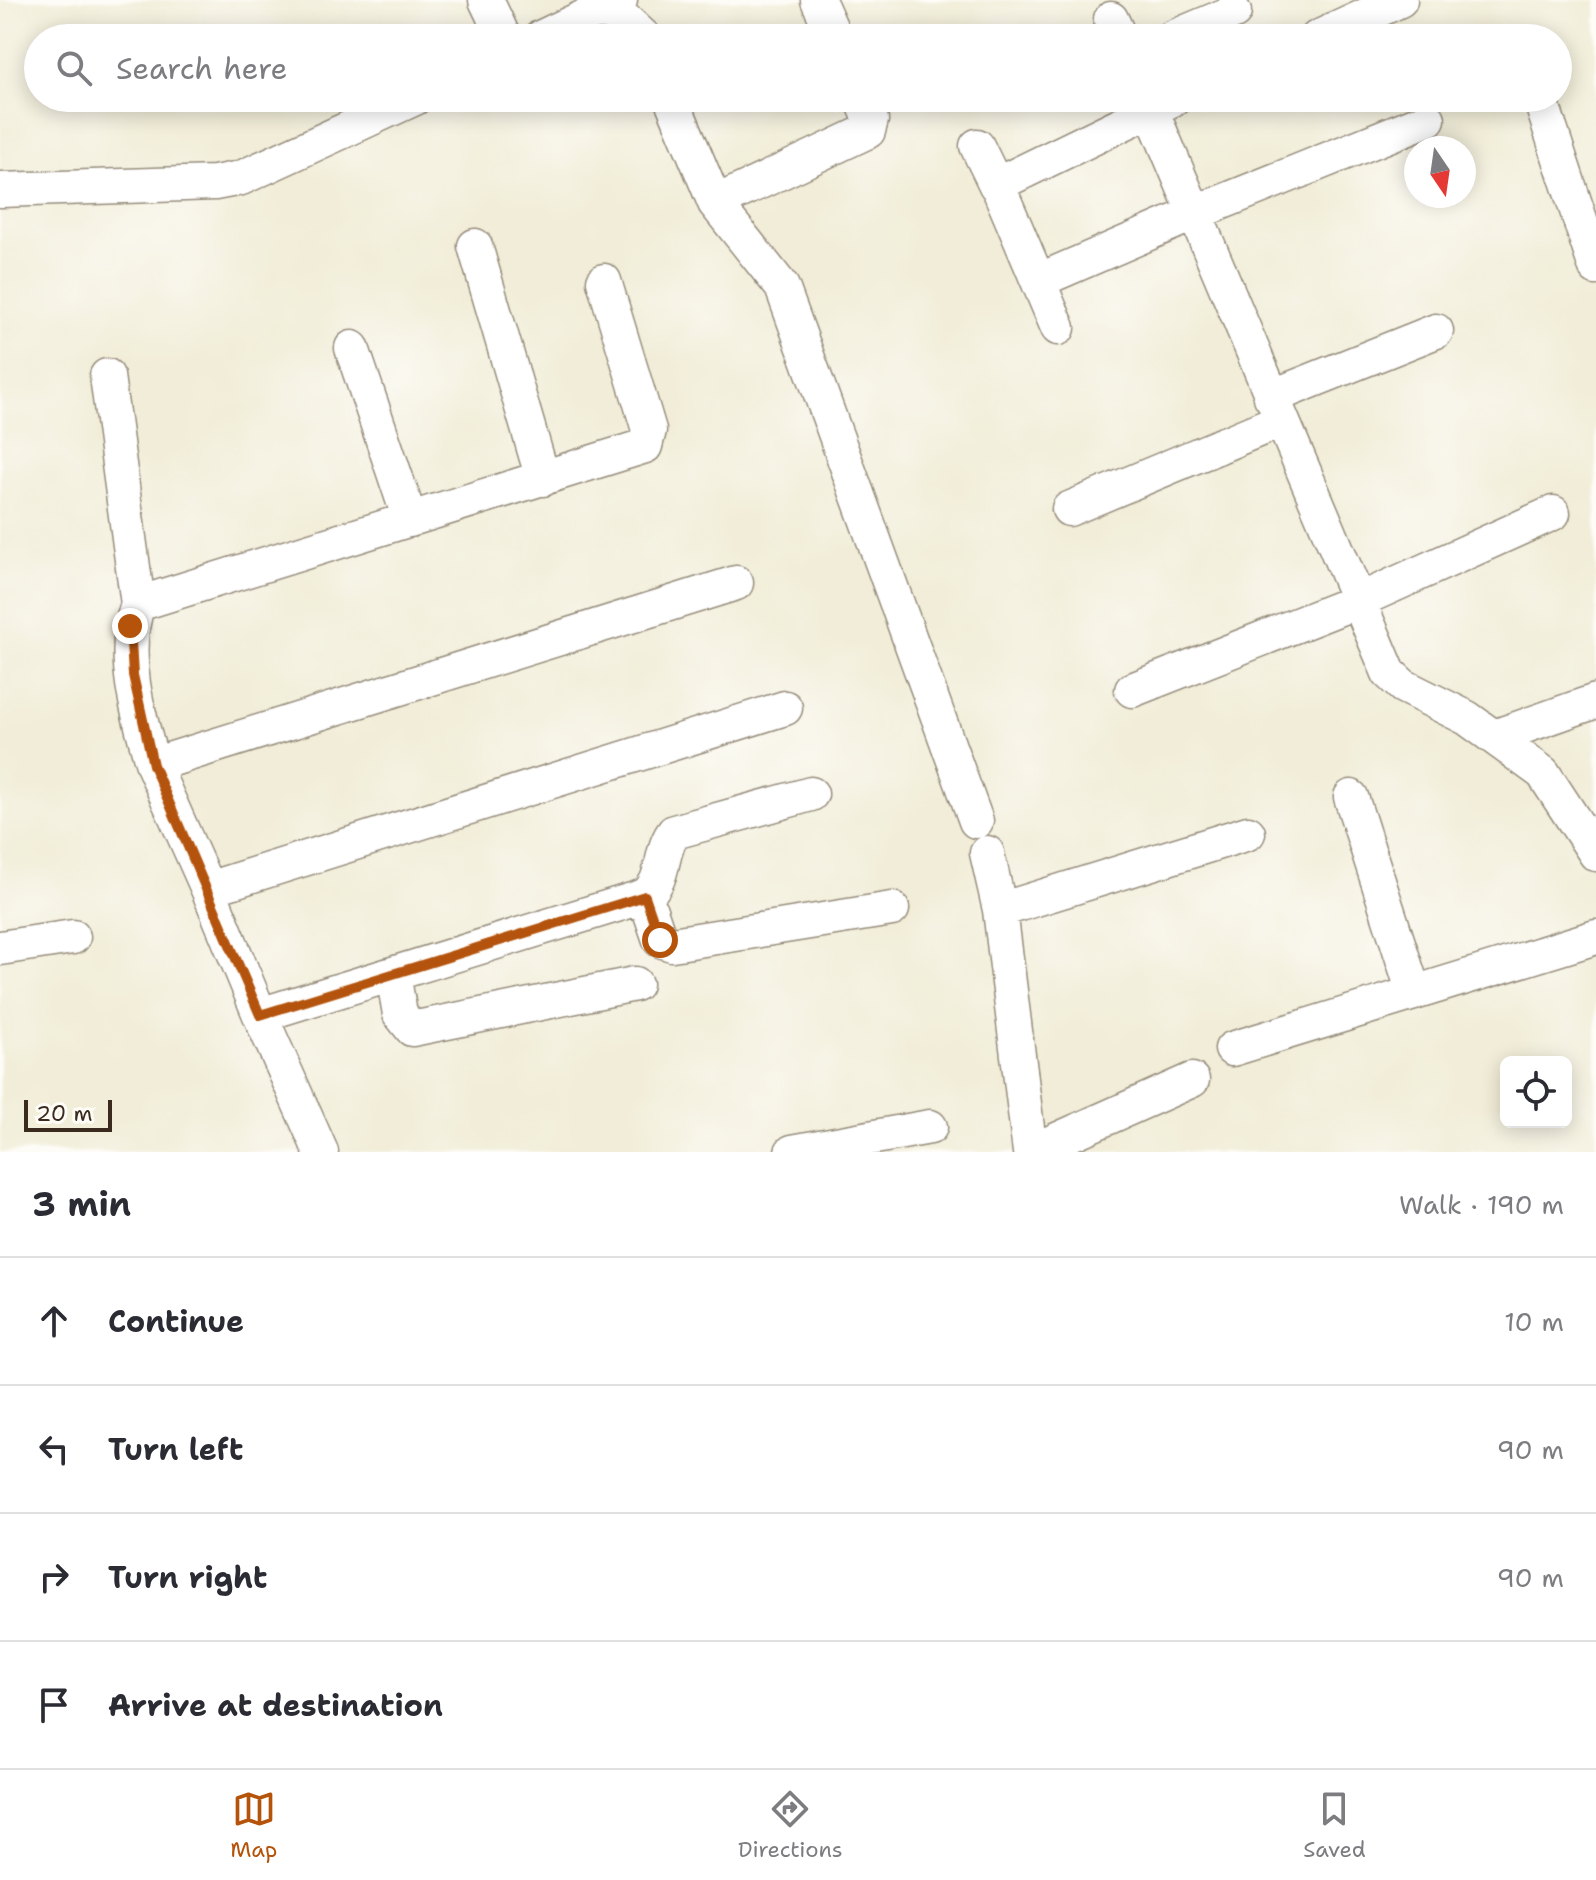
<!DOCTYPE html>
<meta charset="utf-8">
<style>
:root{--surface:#fff;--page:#f7f7f7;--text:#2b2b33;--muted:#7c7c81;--line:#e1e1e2;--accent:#b45309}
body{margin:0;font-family:"Shantell Sans",sans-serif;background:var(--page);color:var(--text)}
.controls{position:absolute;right:24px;bottom:24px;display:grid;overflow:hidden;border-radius:12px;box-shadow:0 4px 20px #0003}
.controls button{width:72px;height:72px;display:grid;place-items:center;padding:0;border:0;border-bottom:2px solid var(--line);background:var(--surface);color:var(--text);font:40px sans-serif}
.compass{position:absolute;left:1404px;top:136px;width:72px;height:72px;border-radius:50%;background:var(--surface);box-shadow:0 4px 20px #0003;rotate:167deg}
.scale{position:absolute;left:24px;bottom:20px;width:88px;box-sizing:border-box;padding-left:8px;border:4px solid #3b2a1e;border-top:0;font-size:22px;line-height:28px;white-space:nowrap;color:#3b2a1e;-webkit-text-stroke:6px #fdfcf7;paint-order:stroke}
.stop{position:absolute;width:24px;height:24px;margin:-18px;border:6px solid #b45309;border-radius:50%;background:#fff}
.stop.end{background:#b45309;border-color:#fff;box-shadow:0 2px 8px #0008}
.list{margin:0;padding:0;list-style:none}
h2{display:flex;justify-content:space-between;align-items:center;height:104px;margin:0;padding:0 32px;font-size:34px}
h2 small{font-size:26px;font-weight:400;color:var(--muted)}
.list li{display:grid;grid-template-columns:52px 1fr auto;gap:24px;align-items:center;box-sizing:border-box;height:128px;padding:0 32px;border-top:2px solid var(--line)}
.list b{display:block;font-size:30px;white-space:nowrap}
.list em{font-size:26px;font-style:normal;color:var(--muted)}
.icon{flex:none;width:44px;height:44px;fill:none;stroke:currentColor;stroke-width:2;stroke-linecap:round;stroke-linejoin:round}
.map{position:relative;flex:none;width:1596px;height:1152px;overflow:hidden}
.search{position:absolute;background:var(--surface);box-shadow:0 4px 20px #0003;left:24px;right:24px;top:24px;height:88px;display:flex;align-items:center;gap:20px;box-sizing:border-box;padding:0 28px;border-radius:44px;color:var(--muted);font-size:30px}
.sheet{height:616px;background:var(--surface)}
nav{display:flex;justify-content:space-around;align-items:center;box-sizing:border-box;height:112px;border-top:2px solid var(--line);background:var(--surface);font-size:22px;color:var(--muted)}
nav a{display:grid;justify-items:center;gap:4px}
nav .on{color:var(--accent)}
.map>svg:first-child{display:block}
</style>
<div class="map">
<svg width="1596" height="1152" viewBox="0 0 1596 1152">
<rect width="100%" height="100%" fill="#fdfcf7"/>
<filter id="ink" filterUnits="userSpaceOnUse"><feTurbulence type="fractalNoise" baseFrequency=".0125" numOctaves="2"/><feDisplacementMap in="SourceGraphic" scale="16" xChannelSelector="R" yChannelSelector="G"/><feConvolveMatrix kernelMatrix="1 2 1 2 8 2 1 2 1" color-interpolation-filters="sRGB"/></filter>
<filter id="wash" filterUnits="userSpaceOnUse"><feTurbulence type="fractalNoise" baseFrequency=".006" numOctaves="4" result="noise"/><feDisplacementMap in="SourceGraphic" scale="32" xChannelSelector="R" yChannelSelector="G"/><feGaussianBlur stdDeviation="1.8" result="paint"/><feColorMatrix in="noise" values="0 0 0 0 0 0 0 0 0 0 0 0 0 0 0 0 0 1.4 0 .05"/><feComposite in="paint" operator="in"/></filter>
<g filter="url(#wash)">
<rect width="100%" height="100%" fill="#f1edd8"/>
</g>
<g filter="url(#ink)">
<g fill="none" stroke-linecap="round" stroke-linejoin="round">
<defs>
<path id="street" d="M486 0 504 38
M818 0 835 38
M598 11 620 15 645 38
M1111 19 1120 38
M540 38 620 0
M1172 38 1234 12
M1317 38 1400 0
M671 98 715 203 782 287 976 821
M1146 98 1389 673 1403 686 1467 718 1543 773 1596 854
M1540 98 1596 268
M977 146 996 185 1175 98
M997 184 1058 328
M0 190 215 183 241 178 415 98
M715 203 868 131 871 120 862 98
M475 246 543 479
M1038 281 1195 213 1428 119
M352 348 410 520
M107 376 138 604 645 446 649 430 604 281
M1271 397 1436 331
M1069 509 1279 421
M138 604C120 654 138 715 153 765L736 583
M1132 690 1360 600 1553 513
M1494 737 1596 701
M153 765 208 889 785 708
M1351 797 1414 993
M987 853 1000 910 1030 1152
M208 889 260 1015 645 896C666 880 659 851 674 832L811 794
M645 896 660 940 672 944 892 909
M1000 910 1248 833
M0 948 73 937
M393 974 400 1014 412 1029 635 984
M260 1015 321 1152
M1232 1049 1596 937
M792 1152 930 1127
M1030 1152 1192 1080"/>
</defs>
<!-- street casing -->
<use href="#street" stroke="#968c7b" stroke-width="37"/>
<!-- street -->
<use href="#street" stroke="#fff" stroke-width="34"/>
</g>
</g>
<g fill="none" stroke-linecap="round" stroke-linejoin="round" filter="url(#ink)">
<!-- route -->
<path stroke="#b45309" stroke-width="10" d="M130 626 133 675 153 765 260 1015 645 896 660 940"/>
</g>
</svg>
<div class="controls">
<button><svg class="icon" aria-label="locate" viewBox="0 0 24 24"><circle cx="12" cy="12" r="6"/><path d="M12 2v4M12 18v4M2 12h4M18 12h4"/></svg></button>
</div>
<svg class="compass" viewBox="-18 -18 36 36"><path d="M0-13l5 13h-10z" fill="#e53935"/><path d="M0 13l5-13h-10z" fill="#7c7c81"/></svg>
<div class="scale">20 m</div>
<div class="stop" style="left:660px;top:940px"></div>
<div class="stop end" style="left:130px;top:626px"></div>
<div class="search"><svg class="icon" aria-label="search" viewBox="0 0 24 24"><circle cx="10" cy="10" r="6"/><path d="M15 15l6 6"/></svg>Search here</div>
</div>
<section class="sheet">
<h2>3 min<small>Walk · 190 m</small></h2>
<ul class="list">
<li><svg class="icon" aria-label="ahead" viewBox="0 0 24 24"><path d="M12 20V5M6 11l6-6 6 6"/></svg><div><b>Continue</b></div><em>10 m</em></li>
<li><svg class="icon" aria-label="left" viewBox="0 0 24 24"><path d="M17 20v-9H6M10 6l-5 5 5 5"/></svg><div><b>Turn left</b></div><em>90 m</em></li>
<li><svg class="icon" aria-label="right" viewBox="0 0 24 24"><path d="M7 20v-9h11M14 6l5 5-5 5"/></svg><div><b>Turn right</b></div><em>90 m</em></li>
<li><svg class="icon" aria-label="arrive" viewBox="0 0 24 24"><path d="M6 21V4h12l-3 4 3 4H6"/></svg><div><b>Arrive at destination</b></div></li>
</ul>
</section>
<nav>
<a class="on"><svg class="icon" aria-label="map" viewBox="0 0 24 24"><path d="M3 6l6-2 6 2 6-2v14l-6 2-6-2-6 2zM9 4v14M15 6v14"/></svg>Map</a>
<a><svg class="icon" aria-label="directions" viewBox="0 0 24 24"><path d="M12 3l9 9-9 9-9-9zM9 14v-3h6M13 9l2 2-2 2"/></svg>Directions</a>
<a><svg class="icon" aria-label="saved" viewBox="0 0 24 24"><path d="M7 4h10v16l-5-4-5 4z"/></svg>Saved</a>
</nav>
